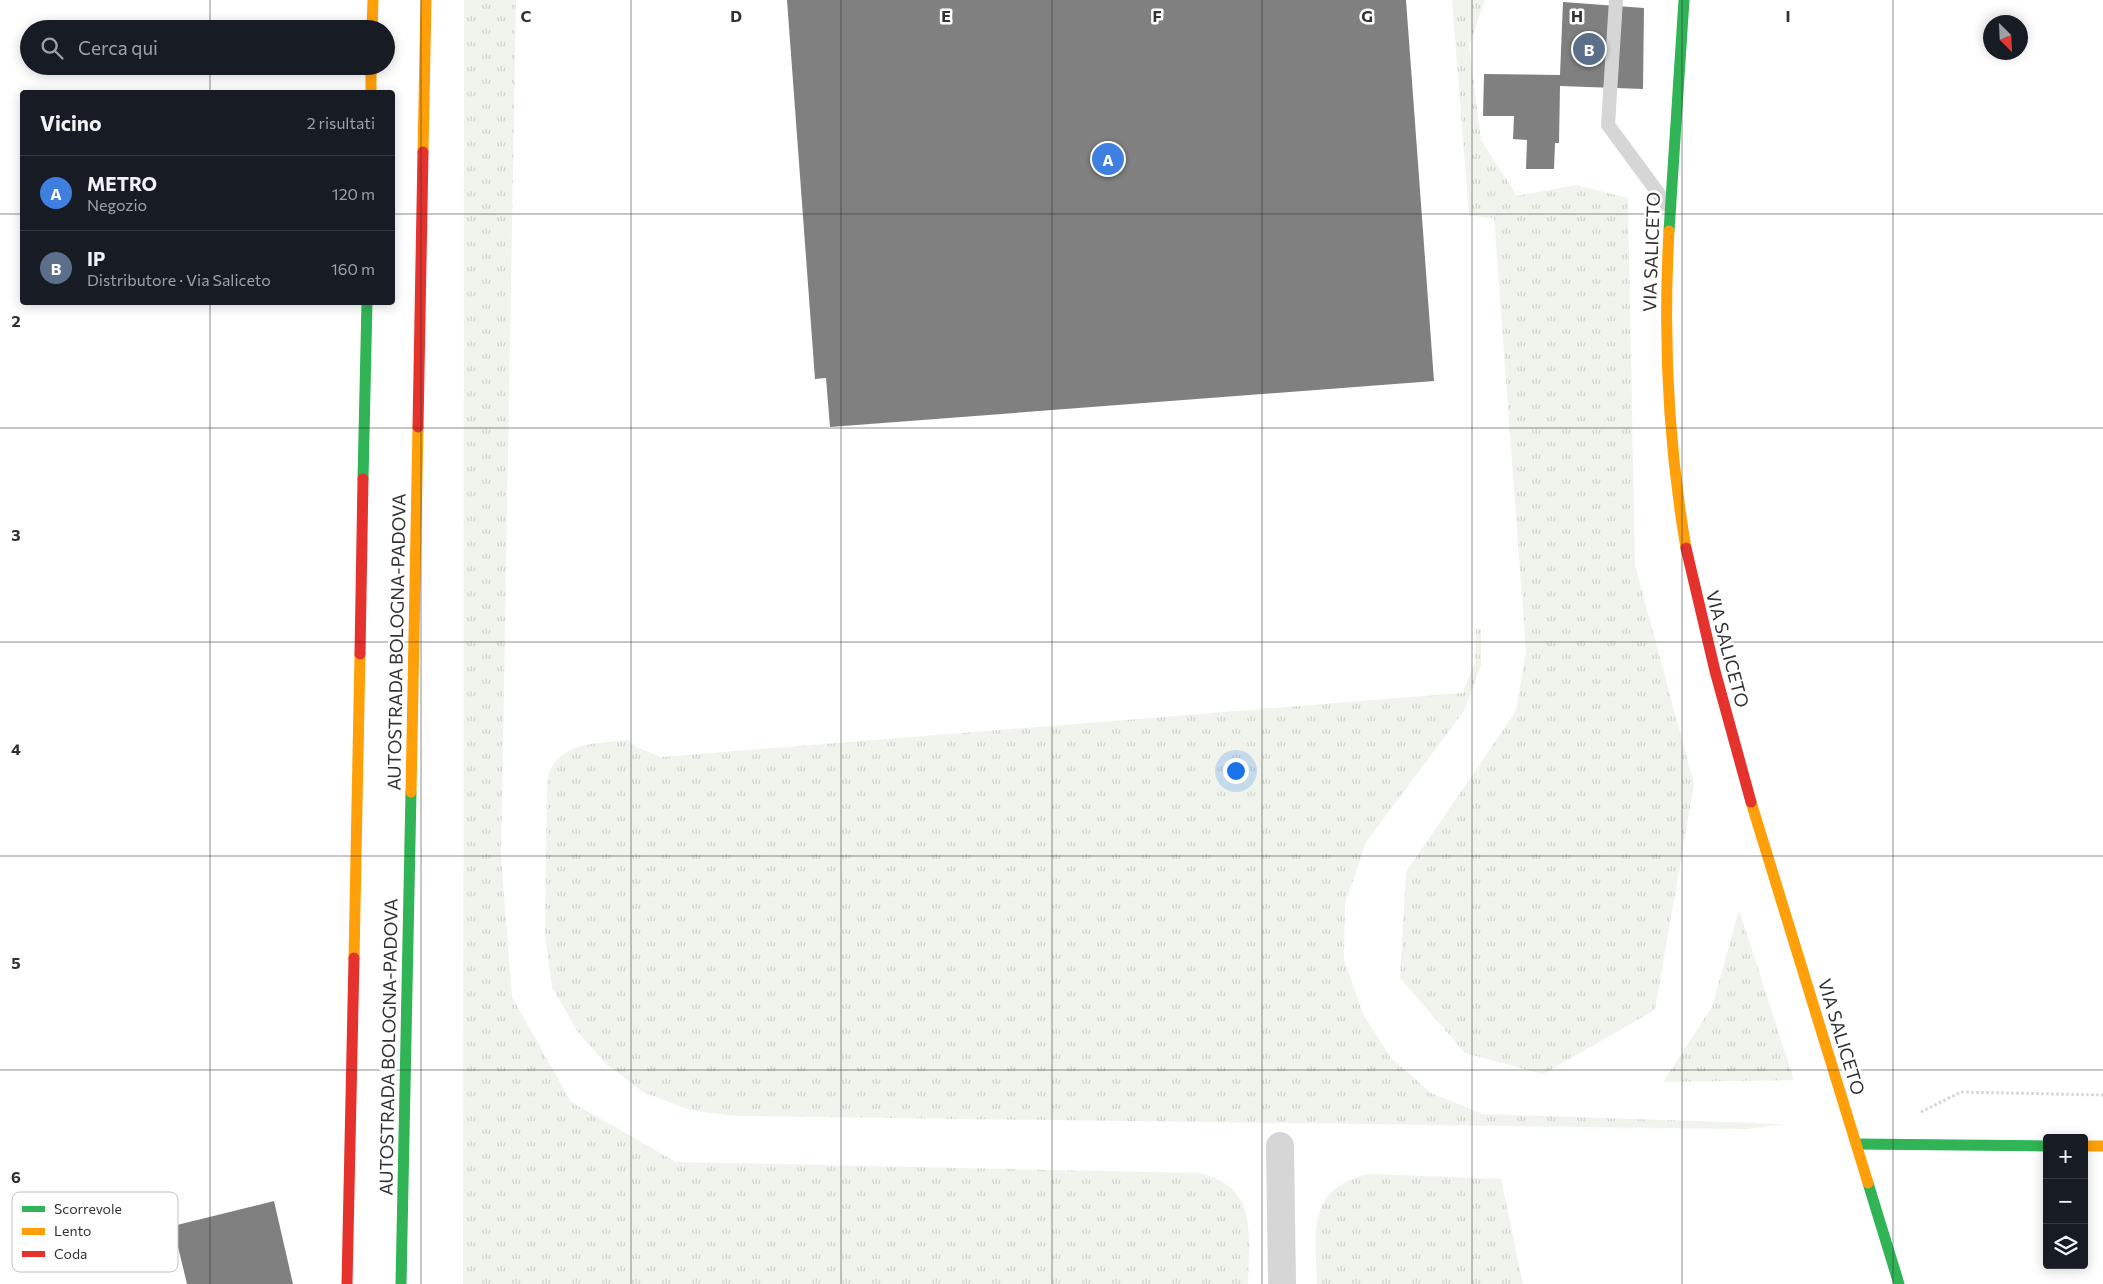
<!DOCTYPE html>
<html lang="it">
<meta charset="utf-8">
<style>
:root{--surface:#171b24;--page:#242831;--text:#f1f3f6;--muted:#9ea1a6;--line:#363941;--accent:#8c9099}
body{margin:0;font-family:Commissioner,sans-serif;background:var(--page);color:var(--text)}
.controls{position:absolute;right:15px;bottom:15px;display:grid;overflow:hidden;border-radius:5px;box-shadow:0 2px 12px #0003}
.controls button{width:45px;height:45px;display:grid;place-items:center;padding:0;border:0;border-bottom:1px solid var(--line);background:var(--surface);color:var(--text);font:25px sans-serif}
.compass{position:absolute;left:1983px;top:15px;width:45px;height:45px;border-radius:50%;background:var(--surface);box-shadow:0 2px 12px #0003;rotate:156deg}
.you{position:absolute;left:1235px;top:770px;width:18px;height:18px;margin:-12px;border:4px solid #fff;border-radius:50%;background:#1a73e8;box-shadow:0 0 0 8px #1a73e833}
.badge{display:grid;place-items:center;width:32px;height:32px;border-radius:50%;background:var(--accent);color:#fff;font-size:16px;font-weight:700}
.pin{position:absolute;translate:-50% -50%;border:2px solid #fff;box-shadow:0 1px 5px #0006}
.list{margin:0;padding:0;list-style:none}
h2{display:flex;justify-content:space-between;align-items:center;height:65px;margin:0;padding:0 20px;font-size:21px}
h2 small{font-size:16px;font-weight:400;color:var(--muted)}
.list li{display:grid;grid-template-columns:32px 1fr auto;gap:15px;align-items:center;box-sizing:border-box;height:75px;padding:0 20px;border-top:1px solid var(--line)}
.list b{display:block;font-size:19px;white-space:nowrap}
.list p{margin:0;font-size:16px;white-space:nowrap;color:var(--muted)}
.list em{font-size:16px;font-style:normal;color:var(--muted)}
.icon{flex:none;width:28px;height:28px;fill:none;stroke:currentColor;stroke-width:2;stroke-linecap:round;stroke-linejoin:round}
.map{position:relative;flex:none;width:2103px;height:1284px;overflow:hidden}
.search{position:absolute;background:var(--surface);box-shadow:0 2px 12px #0003;left:20px;top:20px;width:375px;height:55px;display:flex;align-items:center;gap:12px;box-sizing:border-box;padding:0 18px;border-radius:28px;color:var(--muted);font-size:19px}
.panel{position:absolute;background:var(--surface);box-shadow:0 2px 12px #0003;left:20px;top:90px;width:375px;height:215px;border-radius:5px}
.map>svg:first-child{display:block}
</style>
<div class="map">
<svg width="2103" height="1284" viewBox="0 0 2103 1284">
<defs>
<pattern id="grass-tufts" width="24" height="20" patternUnits="userSpaceOnUse" patternTransform="scale(1.25)"><rect width="24" height="20" fill="#f0f4ed"/><path d="M3 7l-1-3M5 7V3M7 7l1-3M15 17l-1-3M17 17v-4M19 17l1-3" fill="none" stroke="#ced2cc"/></pattern>
</defs>
<rect width="100%" height="100%" fill="#fff"/>
<!-- grass -->
<path fill="url(#grass-tufts)" d="M464 0H516L501 856 512 997 571 1102 676 1162 1199 1173C1259 1186 1249 1236 1248 1284H463Z
M1452 0H1485L1469 46 1481 140 1517 196 1576 185 1628 198 1635 565 1694 784 1655 1010 1543 1074 1465 1053 1400 978 1406 872 1516 711 1526 651 1494 218 1469 216Z
M1476 629H1481V665L1464 711 1366 842 1345 904 1344 959 1363 1014 1391 1058 1431 1093 1483 1114 1783 1124 1747 1129 736 1116 690 1110 643 1092 606 1064 578 1032 552 987 545 935 547 781C555 741 596 744 628 740L638 748 661 757 1462 693 1475 663Z
M1739 910 1794 1080 1663 1082 1712 1007Z
M1368 1174 1501 1179 1523 1284H1317C1316 1233 1305 1189 1368 1174Z"/>
<!-- building -->
<path fill="#808080" d="M787 0H1406L1434 381 830 427 826 378 815 379Z
M1563 2 1644 8 1643 89 1560 86 1559 143H1555L1554 169H1526L1527 140 1513 139 1514 116H1483L1484 74 1560 75Z
M274 1201 293 1284H187L173 1226Z"/>
<g fill="none" stroke-linecap="round" stroke-linejoin="round">
<!-- path -->
<path stroke="#d5d5d5" stroke-width="3" stroke-dasharray="2.5 2.5" stroke-linecap="butt" d="M1921 1112 1961 1092 2103 1095"/>
<!-- lane -->
<path stroke="#d6d6d6" stroke-width="14" d="M1616 0 1608 125 1667 205"/>
<!-- street -->
<path stroke="#d6d6d6" stroke-width="28" d="M1280 1146 1282 1284"/>
<!-- fast -->
<path stroke="#30b455" stroke-width="11" d="M1669 231 1684 0
M363 479 367 302
M1857 1144 2047 1146
M1868 1183 1899 1284
M401 1284 411 792"/>
<!-- slow -->
<path stroke="#ff9f0a" stroke-width="11" d="M372 29 373 0
M371 66V92
M423 152 426 0
M1669 231C1663 338 1668 443 1686 548
M411 792 418 427
M1751 802 1868 1183
M354 958 360 654
M2084 1146H2103"/>
<!-- jam -->
<path stroke="#e5322d" stroke-width="11" d="M418 427 423 152
M1686 548 1715 671 1751 802
M360 654 363 479
M347 1284 354 958"/>
</g>
<!-- grid -->
<path fill="none" stroke="#323232" stroke-width="1" stroke-opacity="0.55" d="M210 0V29M421 0V1284M631 0V1284M841 0V1284M1052 0V1284M1262 0V1284M1472 0V1284M1682 0V1284M1893 0V1284M210 66V92M0 214H22M392 214H2103M210 302V1284M0 428H2103M0 642H2103M0 856H2103M0 1070H2103"/>
<g text-anchor="middle" stroke-width="5" stroke-linejoin="round" paint-order="stroke">
<!-- street labels -->
<g font-size="18" fill="#323232" stroke="#fff">
<text transform="translate(1652 252) rotate(-88)" y="6">VIA SALICETO</text>
<text transform="translate(397 642) rotate(-89)" y="6">AUTOSTRADA BOLOGNA-PADOVA</text>
<text transform="translate(1727 649) rotate(75)" y="6">VIA SALICETO</text>
<text transform="translate(1841 1037) rotate(73)" y="6">VIA SALICETO</text>
<text transform="translate(389 1047) rotate(-89)" y="6">AUTOSTRADA BOLOGNA-PADOVA</text>
</g>
</g>
<!-- legend -->
<rect x="12" y="1192" width="166" height="80" rx="8" fill="#fff" stroke="#c2c2c2" stroke-width="1"/>
<rect x="22" y="1206" width="23" height="6" fill="#30b455"/>
<rect x="22" y="1228" width="23" height="7" fill="#ff9f0a"/>
<rect x="22" y="1251" width="23" height="6" fill="#e5322d"/>
<g font-size="14" fill="#323232">
<text x="54" y="1214">Scorrevole</text>
<text x="54" y="1236">Lento</text>
<text x="54" y="1259">Coda</text>
</g>
<g font-size="16" text-anchor="middle" font-weight="bold" fill="#323232" stroke="#fff" stroke-width="5" stroke-linejoin="round" paint-order="stroke">
<text x="526" y="22">C</text>
<text x="736" y="22">D</text>
<text x="946" y="22">E</text>
<text x="1157" y="22">F</text>
<text x="1367" y="22">G</text>
<text x="1577" y="22">H</text>
<text x="1788" y="22">I</text>
<text x="16" y="327">2</text>
<text x="16" y="541">3</text>
<text x="16" y="755">4</text>
<text x="16" y="969">5</text>
<text x="16" y="1183">6</text>
</g>
</svg>
<div class="controls">
<button>+</button>
<button>−</button>
<button><svg class="icon" aria-label="layers" viewBox="0 0 24 24"><path d="M12 4l9 5-9 5-9-5zM3 14l9 5 9-5"/></svg></button>
</div>
<svg class="compass" viewBox="-18 -18 36 36"><path d="M0-13l5 13h-10z" fill="#e53935"/><path d="M0 13l5-13h-10z" fill="#9ea1a6"/></svg>
<div class="you"></div>
<div class="pin badge" style="left:1108px;top:159px;background:#3f7fe0">A</div>
<div class="pin badge" style="left:1589px;top:49px;background:#5c6f8a">B</div>
<div class="search"><svg class="icon" aria-label="search" viewBox="0 0 24 24"><circle cx="10" cy="10" r="6"/><path d="M15 15l6 6"/></svg>Cerca qui</div>
<section class="panel">
<h2>Vicino<small>2 risultati</small></h2>
<ul class="list">
<li><span class="badge" style="background:#3f7fe0">A</span><div><b>METRO</b><p>Negozio</p></div><em>120 m</em></li>
<li><span class="badge" style="background:#5c6f8a">B</span><div><b>IP</b><p>Distributore · Via Saliceto</p></div><em>160 m</em></li>
</ul>
</section>
</div>
